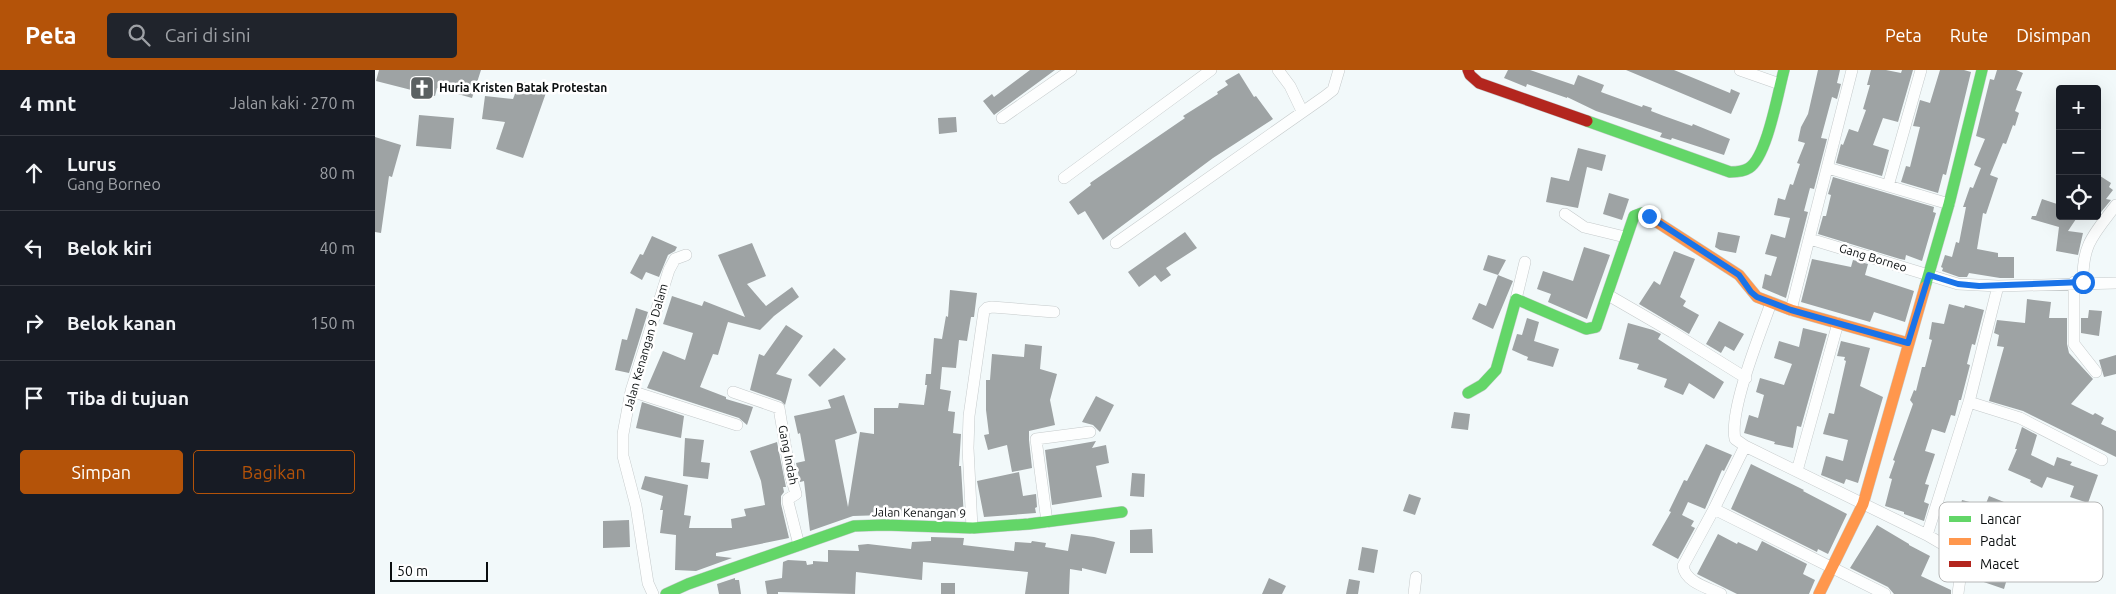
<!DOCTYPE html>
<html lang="id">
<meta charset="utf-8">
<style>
:root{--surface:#171b24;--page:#20242c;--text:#f1f3f6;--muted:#9ea1a6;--line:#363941;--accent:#b45309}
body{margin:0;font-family:Ubuntu,sans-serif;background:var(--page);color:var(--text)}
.controls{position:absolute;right:15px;top:15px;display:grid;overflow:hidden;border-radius:5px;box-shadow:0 5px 20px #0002}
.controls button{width:45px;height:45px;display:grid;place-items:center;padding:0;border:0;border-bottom:1px solid var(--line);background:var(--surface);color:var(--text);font:25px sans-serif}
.scale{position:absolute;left:15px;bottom:12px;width:98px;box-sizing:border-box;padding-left:5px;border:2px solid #0a0e0f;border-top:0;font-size:14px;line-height:18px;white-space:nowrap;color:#0a0e0f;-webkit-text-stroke:4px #fff;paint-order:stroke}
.stop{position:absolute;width:15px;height:15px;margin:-11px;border:4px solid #1a73e8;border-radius:50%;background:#fff}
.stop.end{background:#1a73e8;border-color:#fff;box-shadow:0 1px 5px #0008}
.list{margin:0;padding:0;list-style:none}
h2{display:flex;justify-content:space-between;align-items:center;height:65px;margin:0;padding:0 20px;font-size:21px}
h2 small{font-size:16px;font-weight:400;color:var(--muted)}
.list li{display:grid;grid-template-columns:32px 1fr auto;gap:15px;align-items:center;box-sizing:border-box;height:75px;padding:0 20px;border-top:1px solid var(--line)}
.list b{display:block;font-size:19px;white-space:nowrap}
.list p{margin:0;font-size:16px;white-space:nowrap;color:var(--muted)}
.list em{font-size:16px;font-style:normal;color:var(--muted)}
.actions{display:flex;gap:10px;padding:15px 20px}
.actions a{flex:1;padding:11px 0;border:1px solid var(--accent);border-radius:5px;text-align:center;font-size:18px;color:var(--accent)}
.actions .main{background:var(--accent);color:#fff}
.icon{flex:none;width:28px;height:28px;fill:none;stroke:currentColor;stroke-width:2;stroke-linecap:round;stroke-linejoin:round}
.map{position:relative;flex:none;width:1741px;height:524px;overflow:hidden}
header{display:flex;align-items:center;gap:30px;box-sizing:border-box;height:70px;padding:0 25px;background:var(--accent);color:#fff}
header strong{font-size:24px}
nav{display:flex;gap:28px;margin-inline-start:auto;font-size:18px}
.search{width:350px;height:45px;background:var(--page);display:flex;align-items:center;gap:12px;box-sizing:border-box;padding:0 18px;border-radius:5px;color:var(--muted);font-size:19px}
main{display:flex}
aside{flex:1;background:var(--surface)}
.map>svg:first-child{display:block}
</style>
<header>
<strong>Peta</strong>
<div class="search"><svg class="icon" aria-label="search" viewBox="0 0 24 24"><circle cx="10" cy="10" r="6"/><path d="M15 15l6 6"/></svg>Cari di sini</div>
<nav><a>Peta</a><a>Rute</a><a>Disimpan</a></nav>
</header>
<main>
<aside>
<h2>4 mnt<small>Jalan kaki · 270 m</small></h2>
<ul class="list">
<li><svg class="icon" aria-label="ahead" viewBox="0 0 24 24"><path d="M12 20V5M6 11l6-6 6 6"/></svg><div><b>Lurus</b><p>Gang Borneo</p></div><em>80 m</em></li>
<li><svg class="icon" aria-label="left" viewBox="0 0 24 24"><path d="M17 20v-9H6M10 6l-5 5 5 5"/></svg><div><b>Belok kiri</b></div><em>40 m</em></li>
<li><svg class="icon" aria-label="right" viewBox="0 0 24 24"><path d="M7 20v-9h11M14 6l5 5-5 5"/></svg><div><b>Belok kanan</b></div><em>150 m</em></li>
<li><svg class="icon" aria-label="arrive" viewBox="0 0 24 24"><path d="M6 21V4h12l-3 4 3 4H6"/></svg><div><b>Tiba di tujuan</b></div></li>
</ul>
<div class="actions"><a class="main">Simpan</a><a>Bagikan</a></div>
</aside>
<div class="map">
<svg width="1741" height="524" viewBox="0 0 1741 524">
<rect width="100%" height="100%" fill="#f2f9fa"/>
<!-- building -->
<path fill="#9ea3a4" d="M4 0H106L97 28 62 18 60 26 1 11Z
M655 0H680L619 45 608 31 617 24 619 27Z
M1133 0H1155L1199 15 1203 5 1229 15 1226 22 1267 37 1268 35 1277 38 1276 41 1289 46 1317 56 1318 54 1355 69 1349 85 1297 68 1296 70 1285 67 1287 63 1221 41 1192 27V28L1152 14 1151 17 1129 8Z
M1251 0H1299L1355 23 1356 19 1365 23 1356 44Z
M1443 0H1465L1462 13 1466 14 1462 29 1457 27 1446 68 1452 69 1439 119 1435 118 1429 141 1433 142 1411 228 1387 218 1390 204 1396 206 1402 187 1390 184 1396 164 1410 168 1415 148 1399 145 1403 128 1410 130 1415 114 1418 115 1425 94 1422 93 1430 73 1423 71 1426 57 1433 44Z
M1496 0H1511L1526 3 1527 0H1538L1523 52 1508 48 1498 75 1514 80 1507 106 1461 93 1466 74 1468 75 1474 59 1483 62 1491 40 1488 39 1495 15H1492Z
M1565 0H1589L1596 2 1571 105 1568 104 1563 123 1526 112 1531 96 1535 97 1545 57 1538 56 1545 30 1555 33Z
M1622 0H1641L1648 3 1641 20 1647 22 1640 41 1644 43 1640 56 1638 55 1631 74 1628 73 1615 105 1623 108 1611 144 1608 143 1602 179 1623 183V187H1639V208H1625L1594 203 1592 207H1584L1567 201 1568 198 1566 197 1570 185 1577 187 1581 172 1584 173 1591 137H1588L1595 117 1598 118 1606 98 1599 95 1610 69 1601 66 1615 9 1619 10Z
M864 3 879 27 881 26 898 49 838 88 728 170 710 141 703 145 694 132 716 115 715 113 810 48 808 46 843 24 842 22 853 15 850 11Z
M145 11 172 20 148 88 121 79 130 52 107 49 110 26 138 29Z
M44 45 79 48 76 79 41 76Z
M581 47 582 62 564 64 563 48Z
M0 67 26 75 17 107 14 106 6 163 0 162Z
M1203 78 1231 85 1227 101 1212 97 1203 138 1171 132 1176 107 1194 111Z
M1722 104 1736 113 1734 117 1738 120 1731 129 1736 130 1722 147Z
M1458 107 1559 137 1558 142 1561 143 1547 191 1531 185 1530 190 1525 189 1443 164 1448 146H1451L1456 125 1453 124Z
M1234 123 1254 129 1247 150 1228 144Z
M1667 129 1685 135V146H1703L1693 161 1708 163 1703 185 1681 181 1684 157 1656 149 1657 146H1661Z
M810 162 822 178 791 198 796 205 786 212 780 205 764 217 753 202Z
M1343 162 1365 166 1361 183 1345 180 1340 177Z
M277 166 302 177 300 181 293 185 284 207 271 202 267 210 255 203 265 184 268 185Z
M377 173 391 206 372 214 391 236 417 217 424 227 399 246 385 260 353 252 343 285 338 284 325 317 351 327V329L378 337 372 355 364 348 272 318 288 281 310 290 318 263 288 254 297 226 327 236 329 231 370 247 343 185Z
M1209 177 1235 185 1212 249 1173 232 1176 224 1162 219 1168 201 1198 211Z
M1299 181 1320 189 1305 227 1311 231 1308 236 1324 245 1314 264 1264 234 1279 211 1285 215Z
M1113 185 1131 190 1123 205 1108 200Z
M1437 189 1476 197 1478 190 1493 194 1490 205 1539 221 1530 252 1499 242 1495 252 1426 232Z
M1123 205 1138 211 1118 259 1097 249 1104 233 1111 236Z
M575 220 602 223 599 247H596L592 271 584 270 581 298 567 297 565 319 576 321 573 341 580 342 578 363 586 364 584 396H586L589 448 509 445 478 446 435 461 429 411 425 412 421 393 430 391 425 363 423 364 419 346 456 338 453 330 469 325 482 363 460 370 473 437 485 362 499 364V338H523L524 333 549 335 552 315H550L551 304H556L559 268 567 269 571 246 573 247Z
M1652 229 1676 232 1674 248H1692V274L1694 283 1718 309 1696 334 1718 345 1720 343 1729 348 1726 354 1741 361V387L1648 341 1614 331 1629 277 1622 276 1624 265 1619 263 1622 250 1650 253Z
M1574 234 1589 238 1590 235 1609 240 1600 275 1597 274 1592 294 1595 295 1586 330H1584L1580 346 1576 345 1570 363 1557 359 1550 381 1560 384 1550 414 1554 415 1549 432 1554 434 1549 451 1529 444V442L1510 436 1517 409 1514 408 1520 391 1518 390 1538 334 1535 330 1539 320 1541 321 1547 297H1550L1557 270 1554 269 1557 252 1569 254Z
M261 238 273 242 254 303 240 300 247 269 252 270Z
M1714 240 1727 241 1724 266 1706 263V248H1713Z
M1152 248 1164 252 1159 271 1184 279 1178 297 1152 290 1153 287 1137 280 1142 264 1147 265Z
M1344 251 1369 264 1359 281 1350 276 1346 283 1331 274Z
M1253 253 1278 260 1286 264 1283 269 1349 312 1339 329 1314 313 1308 325 1289 317 1292 309 1262 299 1264 294 1244 289Z
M411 255 428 266 401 304 417 309 410 335 406 331 375 320 384 284 389 286Z
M1428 258 1452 264 1426 357 1422 356 1418 378 1399 374 1400 372 1369 363 1374 345 1383 348 1389 325 1381 322 1385 308 1409 315 1417 294 1399 288 1404 271 1424 277Z
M1466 271 1495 278 1485 316 1508 327 1483 413 1471 409 1469 414 1446 405 1451 386 1468 391 1473 370 1448 364 1454 343 1459 344 1471 291 1469 290 1470 287 1462 286Z
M650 274 667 276 665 299 682 304 675 330 680 355 654 361V370L657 398 637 402 632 375 613 380 609 365 614 364 611 340V310H615L617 284 649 287Z
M459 278 471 289 445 317 433 305Z
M1741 285V304L1729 307 1724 290Z
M721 326 739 335 725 362 718 355 707 352Z
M267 332 309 346 306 368 261 358Z
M1079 342 1095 344 1093 360 1076 358Z
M1647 357 1662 365 1656 385 1679 396 1682 387 1697 392 1695 395 1723 405 1713 433 1695 427 1699 416 1672 407 1667 418 1655 412 1656 410 1633 400 1642 379H1640Z
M310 368 329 370 326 392 335 393 333 409 308 406Z
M721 371 717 378 731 375 734 393 721 396 727 427 677 435 670 380Z
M402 372 411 417H408L409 422 406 426V434L414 468 341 483V486L357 488 321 501 300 500 301 465 285 463 288 440H285L288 426 266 419 270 406 313 415 309 445 316 446 314 458H357L356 449 371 446 369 439 390 435 386 411 375 381Z
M1331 374 1357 385 1349 401 1347 400 1330 439 1313 432 1307 445 1319 451 1316 456 1320 458 1303 489 1277 475 1296 442 1294 441 1309 410 1312 411Z
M1376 394 1429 420 1428 421 1472 444 1453 484 1443 479 1442 482 1356 439Z
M644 402 648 426 661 424 662 437 660 438 661 443 609 447 602 411Z
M757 403 770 404 769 427 755 426Z
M1034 424 1046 428 1040 445 1028 441Z
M1614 426 1629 432 1609 484 1584 475 1569 466 1576 450 1581 452 1587 430 1610 436Z
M254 450 255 477 228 478V451Z
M1502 455 1534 474V475L1555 486 1546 506 1576 520V524H1519L1513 517 1475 498Z
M777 459 778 483H755V460Z
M696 464 719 467 740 472 731 504 707 498V501L695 499 694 524H650L653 502 548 492 547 510 481 502 480 524 403 522V524H392L390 511 407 508 408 492 413 490 431 491 432 495 438 494V491L453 492V480L484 481 483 475 493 474 536 479 537 472 556 471V467L589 468 588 475 639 481 640 472 656 473 657 471 671 473 670 477 693 481Z
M1343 464 1362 474 1363 472 1382 481 1387 471 1432 494 1428 504 1440 510 1434 524H1362L1322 504Z
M987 477 1003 480 999 503 983 500Z
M1605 493 1634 502 1629 519 1600 509Z
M360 508V510H364L366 524H344L342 514Z
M894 508 911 516 907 524H887Z
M974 509 985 511 983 524H971Z
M566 513H580V524H566Z"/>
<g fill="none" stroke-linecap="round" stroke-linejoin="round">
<defs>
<path id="street" d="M903 0 915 16 927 41
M1365 0 1405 14
M627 48 696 0
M1453 98 1574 134
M689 108 836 0
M1513 116 1546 0
M1190 144 1209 157 1250 167
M1435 169 1583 214 1623 216 1741 213
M741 173 949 27 958 20 964 0
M1699 212V274L1721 302
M1708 212C1707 174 1719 164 1741 135
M1233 225 1297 262 1371 308
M1141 229 1150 192
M1396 233C1385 264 1354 340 1360 369L1370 376 1552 465 1581 482C1590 491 1584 512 1583 524
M1416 240 1477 0
M256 321 362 355
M358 322 404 338 415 404 421 424 413 429V432L424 475
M1594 332 1645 348 1727 390
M1422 401 1463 253
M1339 439 1510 524
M672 452 661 369 715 362
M597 458 593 378 594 346 609 241 612 238 617 237 679 242
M1552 465 1594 332 1623 216
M278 524 273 513 261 436 248 386V364L256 321 294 200 300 189 311 185
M1039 524 1041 507
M1346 524C1333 518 1310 512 1308 496L1339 439 1370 376"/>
<path id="fast" d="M1212 51 1355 102C1361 102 1368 102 1374 98 1392 87 1403 22 1409 0
M1550 217 1574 134 1607 0
M1093 323 1107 315 1121 300 1141 229 1211 259 1221 257 1259 146 1267 143 1271 145
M291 524 313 514 479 456 509 455 598 458 654 454 747 442"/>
<path id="slow" d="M1271 145 1364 205 1382 227 1416 240 1533 273
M1444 524 1488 434 1550 217"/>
<path id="jam" d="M1093 0 1095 5 1104 13 1212 51"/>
</defs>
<!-- street casing -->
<use href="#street" stroke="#c5cacb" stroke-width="12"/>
<!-- fast casing -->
<use href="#fast" stroke="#c5cacb" stroke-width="12"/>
<!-- slow casing -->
<use href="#slow" stroke="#c5cacb" stroke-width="12"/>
<!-- jam casing -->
<use href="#jam" stroke="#c5cacb" stroke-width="12"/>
<!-- street -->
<use href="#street" stroke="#fdfefe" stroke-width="11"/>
<!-- fast -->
<use href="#fast" stroke="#63d668" stroke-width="11"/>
<!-- slow -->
<use href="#slow" stroke="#ff974d" stroke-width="11"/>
<!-- jam -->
<use href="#jam" stroke="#b3261e" stroke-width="11"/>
</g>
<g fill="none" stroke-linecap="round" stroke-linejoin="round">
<!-- route -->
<path stroke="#1a73e8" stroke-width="6" d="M1274 146 1364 205 1376 222 1382 227 1416 240 1533 273 1554 205 1583 214 1604 216 1708 212"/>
</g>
<!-- icons -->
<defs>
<symbol id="church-square" viewBox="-11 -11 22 22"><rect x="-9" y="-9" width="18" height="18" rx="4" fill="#5b6061" stroke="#fff"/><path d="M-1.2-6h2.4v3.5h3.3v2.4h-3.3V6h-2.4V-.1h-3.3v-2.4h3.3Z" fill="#fff"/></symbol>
</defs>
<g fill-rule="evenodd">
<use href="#church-square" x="33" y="4" width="28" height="28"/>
</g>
<g text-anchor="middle" stroke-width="5" stroke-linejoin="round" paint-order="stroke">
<!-- poi labels -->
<g font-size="12" font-weight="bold" fill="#0a0e0f" stroke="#fff" text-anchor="start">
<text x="64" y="22">Huria Kristen Batak Protestan</text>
</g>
<!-- street labels -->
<g font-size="12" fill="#0a0e0f" stroke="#fff">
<text transform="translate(1498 188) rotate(17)" y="4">Gang Borneo</text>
<text transform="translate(271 277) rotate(-74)" y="4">Jalan Kenangan 9 Dalam</text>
<text transform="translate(413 385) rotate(79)" y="4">Gang Indah</text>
<text transform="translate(544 443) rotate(1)" y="4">Jalan Kenangan 9</text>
</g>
</g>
<!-- legend -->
<rect x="1564" y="432" width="164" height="80" rx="8" fill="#fff" stroke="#b6b7b7" stroke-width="1"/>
<rect x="1574" y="446" width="22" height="6" fill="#63d668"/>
<rect x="1574" y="468" width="22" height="7" fill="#ff974d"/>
<rect x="1574" y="491" width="22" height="6" fill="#b3261e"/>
<g font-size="14" fill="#0a0e0f">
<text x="1605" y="454">Lancar</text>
<text x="1605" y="476">Padat</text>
<text x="1605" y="499">Macet</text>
</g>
</svg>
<div class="controls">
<button>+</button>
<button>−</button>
<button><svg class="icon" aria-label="locate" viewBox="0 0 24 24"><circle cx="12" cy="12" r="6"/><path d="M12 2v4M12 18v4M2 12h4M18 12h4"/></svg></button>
</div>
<div class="scale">50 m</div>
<div class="stop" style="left:1708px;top:212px"></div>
<div class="stop end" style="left:1274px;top:146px"></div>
</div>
</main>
